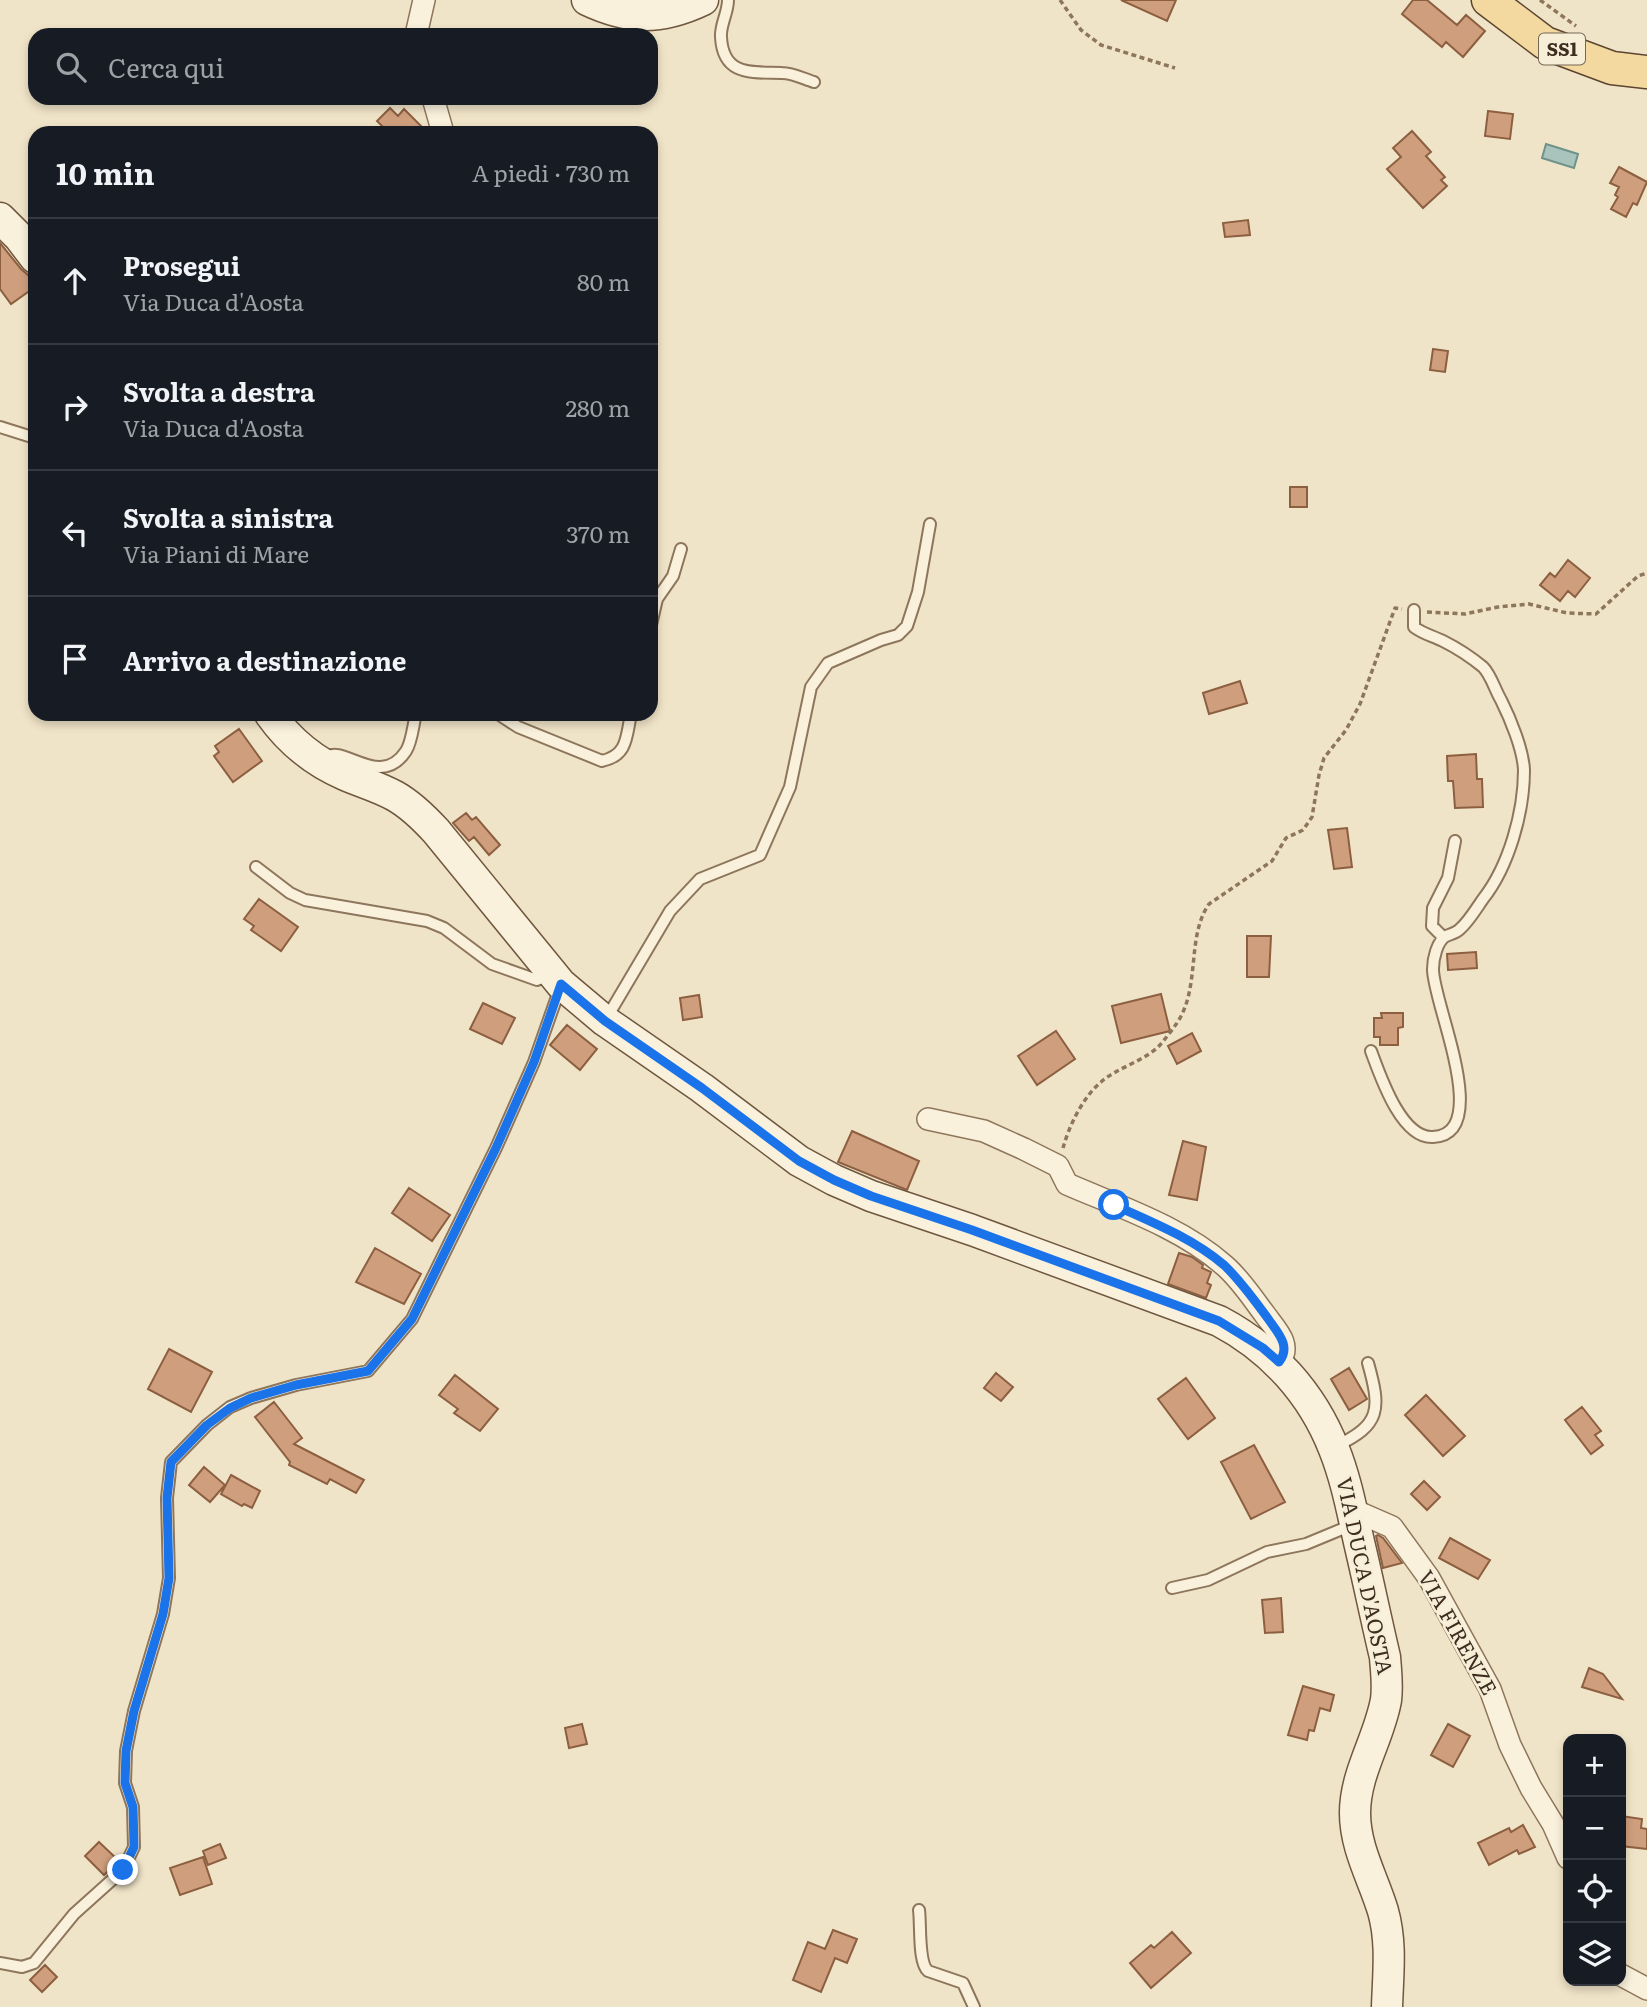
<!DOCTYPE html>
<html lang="it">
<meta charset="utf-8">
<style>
:root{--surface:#171b24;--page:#242831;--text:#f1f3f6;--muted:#9ea1a6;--line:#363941}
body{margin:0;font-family:Literata,serif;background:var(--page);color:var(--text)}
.controls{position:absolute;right:21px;bottom:21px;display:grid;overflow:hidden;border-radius:14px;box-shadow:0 4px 10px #0003}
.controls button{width:63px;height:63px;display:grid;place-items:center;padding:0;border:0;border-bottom:2px solid var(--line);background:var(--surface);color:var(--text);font:35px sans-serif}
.stop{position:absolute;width:21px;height:21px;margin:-16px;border:5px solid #1a73e8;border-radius:50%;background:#fff}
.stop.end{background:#1a73e8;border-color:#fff;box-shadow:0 2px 7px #0008}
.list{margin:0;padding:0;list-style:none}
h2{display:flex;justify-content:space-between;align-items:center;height:91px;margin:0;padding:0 28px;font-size:30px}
h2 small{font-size:23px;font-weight:400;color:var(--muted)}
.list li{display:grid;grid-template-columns:46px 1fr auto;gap:21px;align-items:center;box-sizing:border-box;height:126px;padding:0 28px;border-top:2px solid var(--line)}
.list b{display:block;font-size:26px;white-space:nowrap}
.list p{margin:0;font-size:23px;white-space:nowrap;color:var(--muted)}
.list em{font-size:23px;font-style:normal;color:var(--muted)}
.icon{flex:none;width:38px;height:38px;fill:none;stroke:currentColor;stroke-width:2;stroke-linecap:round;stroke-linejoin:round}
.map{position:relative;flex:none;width:1647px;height:2007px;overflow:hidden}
.search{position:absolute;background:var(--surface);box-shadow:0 4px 10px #0003;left:28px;top:28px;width:630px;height:77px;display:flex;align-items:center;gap:18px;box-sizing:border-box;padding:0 24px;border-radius:21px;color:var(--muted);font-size:26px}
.panel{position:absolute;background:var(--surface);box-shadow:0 4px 10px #0003;left:28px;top:126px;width:630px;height:595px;border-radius:21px}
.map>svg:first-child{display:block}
</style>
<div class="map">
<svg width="1647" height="2007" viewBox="0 0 1647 2007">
<rect width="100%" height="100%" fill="#f0e4c8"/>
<!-- water -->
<path fill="#a9c4bc" stroke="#6f938a" stroke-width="2" d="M1546 144 1578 154 1574 168 1542 158Z"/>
<!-- building -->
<path fill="#cf9f7d" stroke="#8d5f41" stroke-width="2" d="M1121 0H1176L1167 21Z
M1413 0H1427L1457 25 1466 15 1485 31 1463 57 1446 42 1442 47 1402 14Z
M390 108 398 116 404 109 428 133H381L385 129 377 121Z
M1488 111 1513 114 1510 139 1485 136Z
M1412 131 1431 152 1426 156 1445 177 1441 180 1447 186 1423 208 1387 169 1401 157 1393 148Z
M1619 167 1647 182 1637 205 1633 203 1626 217 1611 209 1618 197 1615 195 1619 187 1610 183Z
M1248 220 1250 235 1225 237 1223 223Z
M0 243 21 269 35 281V287L11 304 0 289Z
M1433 349 1448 351 1445 372 1430 370Z
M1290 487H1307V507H1290Z
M1568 560 1590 578 1575 597 1568 591 1560 601 1540 585 1550 573 1555 577Z
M1240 681 1247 703 1209 714 1203 693Z
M239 729 262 761 233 782 214 756 219 752 215 746Z
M1476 754 1477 779H1482L1483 807 1455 808 1453 781H1448L1447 756Z
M466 813 472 820 476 817 500 845 489 855 474 837 469 841 453 823Z
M1347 828 1352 867 1334 869 1328 830Z
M259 899 298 927 281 951 251 930 254 926 244 919Z
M1247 936H1271L1269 977H1247Z
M1476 952 1477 968 1448 970 1447 954Z
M1161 994 1170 1031 1121 1043 1112 1006Z
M699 995 702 1017 683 1020 680 998Z
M483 1003 515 1018 502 1044 470 1029Z
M1381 1013H1403V1027L1398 1028V1045H1380V1037H1374V1018H1382Z
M567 1025 597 1049 580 1070 550 1045Z
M1056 1031 1075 1059 1037 1085 1018 1056Z
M1192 1033 1201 1051 1177 1064 1168 1046Z
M852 1131 919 1161 907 1190 838 1162Z
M1183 1141 1206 1147 1197 1200 1169 1195Z
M409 1188 450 1215 432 1241 392 1213Z
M375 1248 421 1274 404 1304 356 1282Z
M1179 1253 1192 1257 1203 1265 1202 1268 1211 1272 1207 1283 1211 1285 1206 1298 1168 1284Z
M169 1349 212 1372 191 1412 148 1389Z
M1349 1368 1367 1399 1349 1410 1331 1379Z
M996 1373 1013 1387 1001 1401 984 1388Z
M455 1375 498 1409 480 1431 454 1413 458 1409 439 1395Z
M1186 1378 1215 1418 1188 1439 1158 1399Z
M1426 1395 1465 1436 1443 1456 1405 1415Z
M274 1402 302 1438 294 1444 364 1480 356 1493 330 1479 327 1484 289 1465 290 1462 255 1417Z
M1582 1407 1601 1431 1595 1435 1603 1445 1591 1454 1565 1420Z
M1254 1445 1285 1502 1251 1519 1221 1462Z
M204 1467 225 1485 210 1502 189 1485Z
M231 1475 260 1491 252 1508 244 1504 242 1506 221 1494Z
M1424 1481 1440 1497 1427 1510 1411 1494Z
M1378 1535 1383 1538 1402 1563 1383 1568 1376 1536Z
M1450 1538 1490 1560 1478 1579 1439 1558Z
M1281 1598 1283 1632 1265 1633 1262 1600Z
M1589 1668 1603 1674 1622 1699 1582 1687Z
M1303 1686 1334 1695 1330 1711 1320 1708 1314 1731 1309 1730 1307 1740 1288 1735Z
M582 1724 587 1744 569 1748 565 1728Z
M1448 1724 1470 1736 1453 1767 1431 1755Z
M1621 1816 1642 1819 1641 1828 1647 1829V1849L1621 1846Z
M1523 1825 1535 1847 1519 1854 1517 1850 1489 1865 1478 1843 1509 1828 1511 1832Z
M99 1842 119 1861 104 1875 85 1856Z
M220 1844 226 1858 208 1865 203 1851Z
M203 1857 212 1884 180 1895 170 1868Z
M833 1930 857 1939 847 1963 835 1958 821 1992 793 1980 808 1942 825 1949Z
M1172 1932 1191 1953 1151 1988 1130 1963 1151 1945 1154 1948Z
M45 1965 57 1977 42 1992 30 1980Z"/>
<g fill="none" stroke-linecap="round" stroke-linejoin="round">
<defs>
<path id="service" d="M728 0C728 13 720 25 721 37 723 77 753 72 782 73 793 73 804 79 814 82
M0 427 35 438
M651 625 657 599 673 576 681 549
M498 714 518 727 602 761C628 755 626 737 631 714
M324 760C340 739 379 792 406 751 412 742 413 725 416 714
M256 867 290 893 305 900 427 921 444 928 492 964 537 980 549 975
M1443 937 1432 926 1433 908 1448 878 1455 841
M606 1019 670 911 700 879 760 855 790 787 811 687 828 663 881 640 898 635 907 626 918 592 930 524
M1371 1051C1380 1075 1401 1139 1433 1137 1494 1134 1432 1001 1433 969 1433 959 1437 941 1446 936 1451 934 1456 933 1460 929 1469 921 1476 909 1483 899 1509 866 1524 812 1524 770 1523 749 1510 718 1501 700 1495 690 1491 675 1483 667 1472 658 1455 647 1443 641 1433 636 1423 634 1414 627V610
M1336 1446C1381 1425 1381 1409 1368 1363
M1172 1588 1208 1580 1267 1552 1306 1544 1352 1525
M919 1910C921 1925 918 1963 928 1971L963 1983 974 2007
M0 1963 22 1967 34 1963 74 1914 123 1870 134 1847 133 1807 125 1783 126 1751 134 1711 163 1614 169 1578 167 1498 171 1462 207 1425 230 1407 251 1398 296 1385 368 1371 412 1319 496 1148 534 1062 560 988"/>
<path id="minor" d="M416 35 424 0
M433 98 443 133
M928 1119 984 1131 1024 1149 1058 1166 1067 1184C1120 1207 1181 1227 1225 1266 1241 1280 1253 1299 1266 1316 1277 1331 1292 1345 1279 1362
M1353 1510 1392 1527 1429 1578 1490 1689 1510 1745 1531 1788 1553 1824 1568 1858
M1621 1975 1647 1989"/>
<path id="secondary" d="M587 0C629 20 661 20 703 0
M0 218 19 237 35 258
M270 714C289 741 315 762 345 775 361 782 379 787 395 796 411 805 424 818 436 831L561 984 605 1021 702 1088 799 1161 834 1180 871 1196 972 1230 1219 1321C1272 1349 1312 1393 1334 1449 1346 1479 1352 1511 1359 1542 1368 1580 1376 1619 1385 1657 1386 1671 1388 1685 1386 1700 1379 1739 1355 1773 1355 1813 1355 1848 1373 1878 1383 1911 1392 1943 1388 1974 1387 2007"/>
<path id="primary" d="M1488 0 1545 43 1612 68 1647 72"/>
</defs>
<!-- service casing -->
<use href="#service" stroke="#8d765c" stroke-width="14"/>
<!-- minor casing -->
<use href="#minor" stroke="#8d765c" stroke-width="24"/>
<!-- secondary casing -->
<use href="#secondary" stroke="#6f573f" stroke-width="33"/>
<!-- primary casing -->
<use href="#primary" stroke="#5b4430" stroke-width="35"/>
<!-- path -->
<path stroke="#8d765c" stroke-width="3.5" stroke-dasharray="5 3.5" stroke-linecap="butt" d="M1060 0 1081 30 1101 45 1175 68
M1540 0 1576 26
M1427 612 1465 614 1498 607 1529 604 1567 613 1596 614 1638 576 1647 573
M1063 1148C1069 1126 1083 1097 1101 1082 1118 1067 1145 1061 1160 1045 1166 1038 1172 1030 1177 1023 1201 987 1186 937 1209 904L1272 861 1286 838 1303 830 1312 817 1319 775 1324 758 1346 730 1360 704 1395 608 1402 609"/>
<!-- service -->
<use href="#service" stroke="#faf1dc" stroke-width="10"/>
<!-- minor -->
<use href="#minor" stroke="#faf1dc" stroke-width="21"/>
<!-- secondary -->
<use href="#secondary" stroke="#faf1dc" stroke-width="30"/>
<!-- primary -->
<use href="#primary" stroke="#f3d9a0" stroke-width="32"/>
</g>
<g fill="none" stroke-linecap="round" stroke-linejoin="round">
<!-- route -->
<path stroke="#1a73e8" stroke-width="9" d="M123 1870 134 1847 133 1807 125 1783 126 1751 134 1711 163 1614 169 1578 167 1498 171 1462 207 1425 230 1408 251 1398 296 1385 368 1371 412 1319 496 1148 534 1062 561 984 605 1021 702 1088 799 1161 834 1180 871 1196 972 1230 1219 1321 1263 1348 1279 1362C1291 1347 1279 1334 1269 1320 1255 1301 1241 1281 1224 1265 1192 1238 1152 1222 1114 1205"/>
</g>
<g text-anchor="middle" stroke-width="5" stroke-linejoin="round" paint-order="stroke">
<!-- shield labels -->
<rect fill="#f7eed8" stroke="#756857" stroke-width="2" x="1539" y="33.5" width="46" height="31" rx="5"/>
<g font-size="19" font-weight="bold" fill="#3d2e20">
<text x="1562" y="56">SS1</text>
</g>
<!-- street labels -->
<g font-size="21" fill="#3d2e20" stroke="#f7eed8">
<text transform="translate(1364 1576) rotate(78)" y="7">VIA DUCA D'AOSTA</text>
<text transform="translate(1457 1633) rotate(61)" y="7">VIA FIRENZE</text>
</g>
</g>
</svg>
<div class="controls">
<button>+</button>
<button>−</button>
<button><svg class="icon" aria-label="locate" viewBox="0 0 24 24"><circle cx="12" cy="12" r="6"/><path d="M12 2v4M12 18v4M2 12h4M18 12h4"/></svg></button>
<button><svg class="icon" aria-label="layers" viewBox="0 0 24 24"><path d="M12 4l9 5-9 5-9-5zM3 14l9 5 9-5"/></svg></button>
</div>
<div class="stop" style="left:1114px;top:1205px"></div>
<div class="stop end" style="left:123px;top:1870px"></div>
<div class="search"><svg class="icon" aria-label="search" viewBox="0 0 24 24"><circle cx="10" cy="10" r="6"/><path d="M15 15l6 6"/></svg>Cerca qui</div>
<section class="panel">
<h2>10 min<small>A piedi · 730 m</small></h2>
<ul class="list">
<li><svg class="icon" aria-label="ahead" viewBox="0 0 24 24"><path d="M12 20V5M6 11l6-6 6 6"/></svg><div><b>Prosegui</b><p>Via Duca d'Aosta</p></div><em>80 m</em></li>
<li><svg class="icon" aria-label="right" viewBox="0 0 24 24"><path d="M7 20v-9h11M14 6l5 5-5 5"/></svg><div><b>Svolta a destra</b><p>Via Duca d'Aosta</p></div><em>280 m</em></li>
<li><svg class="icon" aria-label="left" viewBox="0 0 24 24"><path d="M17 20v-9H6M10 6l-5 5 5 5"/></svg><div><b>Svolta a sinistra</b><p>Via Piani di Mare</p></div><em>370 m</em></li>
<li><svg class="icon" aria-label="arrive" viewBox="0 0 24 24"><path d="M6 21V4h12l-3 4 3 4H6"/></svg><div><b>Arrivo a destinazione</b></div></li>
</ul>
</section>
</div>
